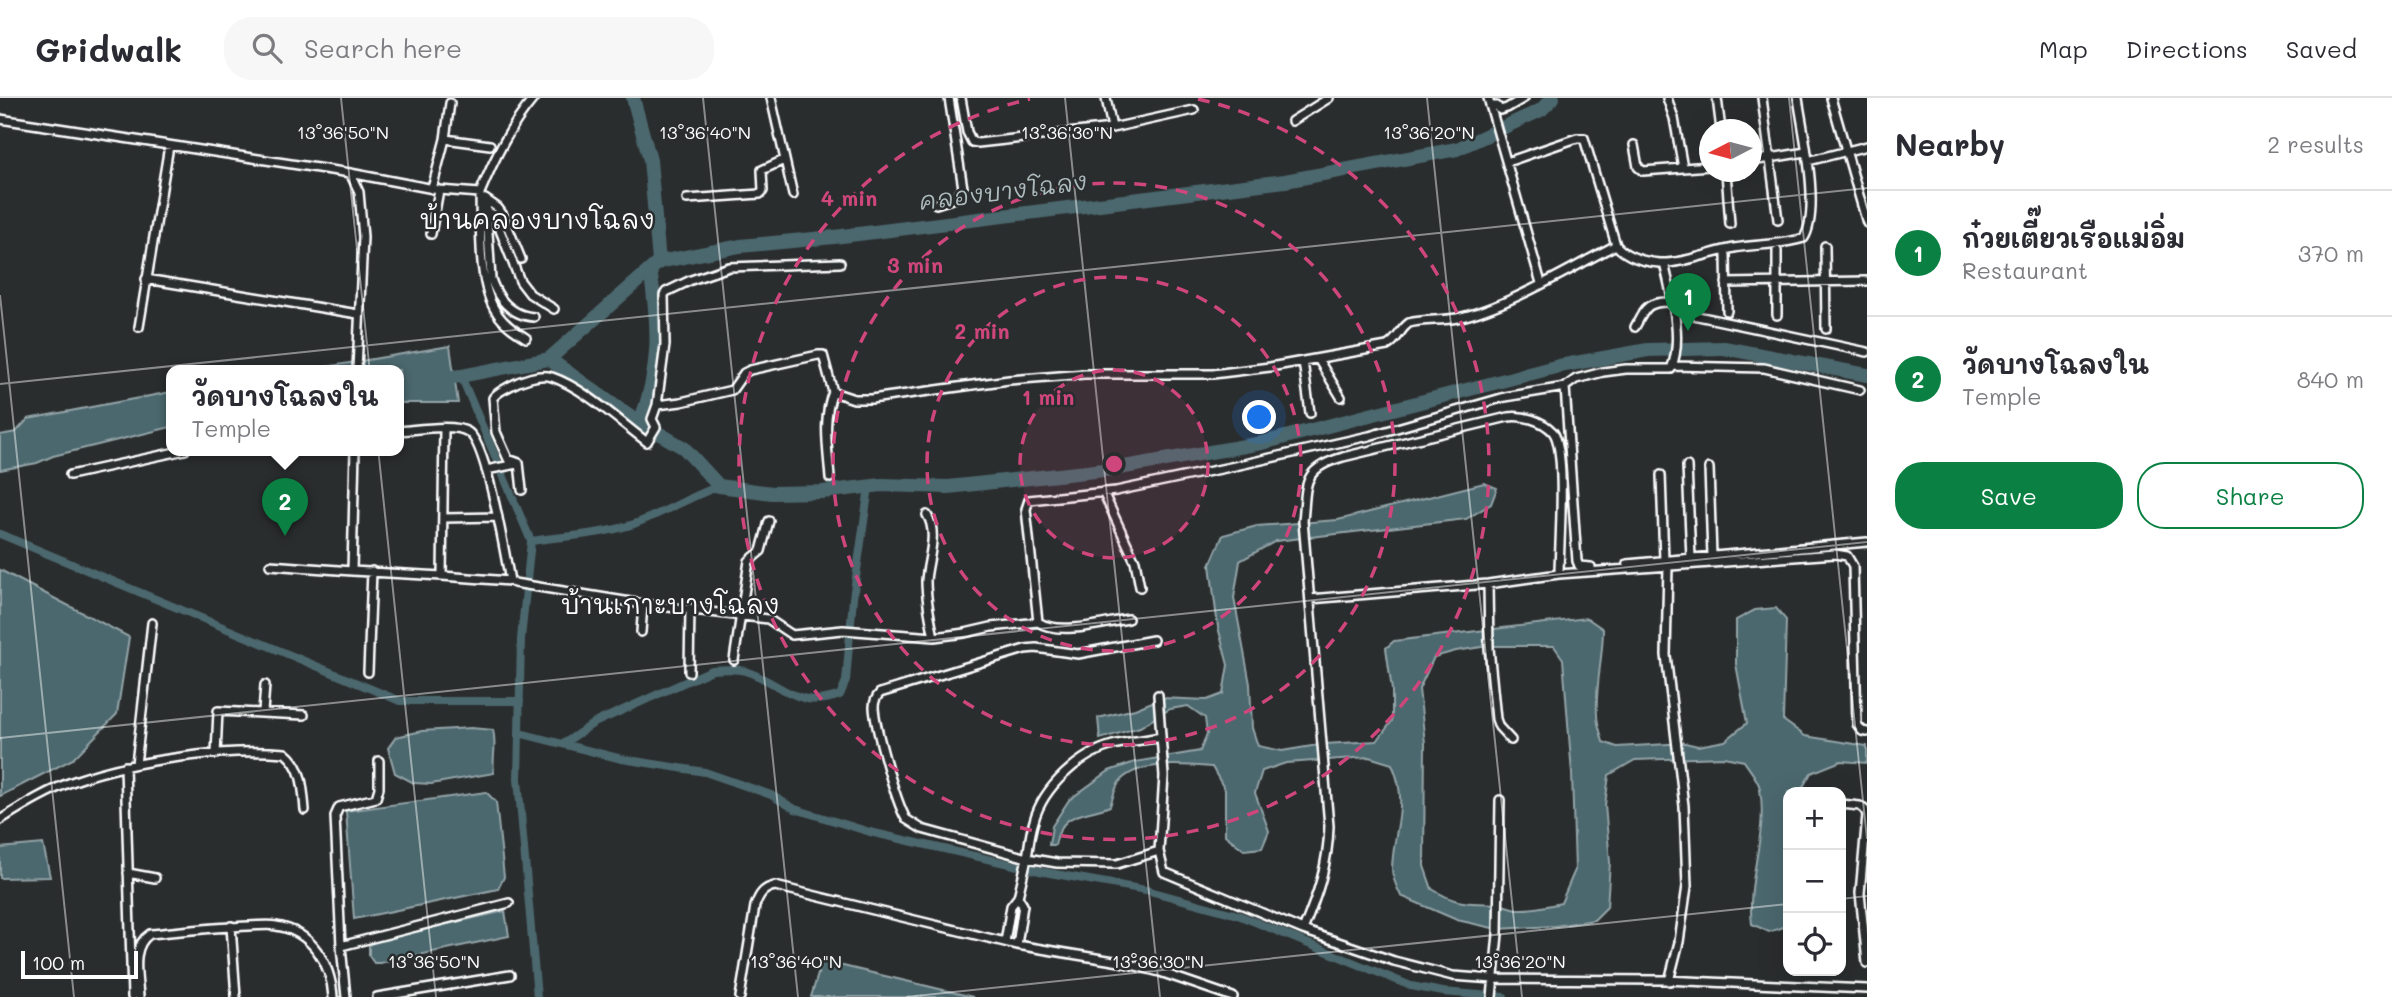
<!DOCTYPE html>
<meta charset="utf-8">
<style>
:root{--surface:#fff;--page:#f7f7f7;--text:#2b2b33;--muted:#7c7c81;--line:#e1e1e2;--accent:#0b8043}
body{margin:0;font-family:Mali,"Playpen Sans Thai",sans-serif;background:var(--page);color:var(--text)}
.controls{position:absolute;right:21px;bottom:21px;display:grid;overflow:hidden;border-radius:14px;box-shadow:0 7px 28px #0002}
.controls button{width:63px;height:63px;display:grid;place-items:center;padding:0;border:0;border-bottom:2px solid var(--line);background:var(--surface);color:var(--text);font:35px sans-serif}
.compass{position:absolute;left:1699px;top:21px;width:63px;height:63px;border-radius:50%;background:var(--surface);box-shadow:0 7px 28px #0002;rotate:264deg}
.scale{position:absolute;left:21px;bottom:18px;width:117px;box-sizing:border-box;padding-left:7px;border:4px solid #fff;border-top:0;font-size:19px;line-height:24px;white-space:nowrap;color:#fff;-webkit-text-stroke:5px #2a2d2e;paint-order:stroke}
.you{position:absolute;left:1260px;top:320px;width:24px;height:24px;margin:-18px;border:5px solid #fff;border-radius:50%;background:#1a73e8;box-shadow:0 0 0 10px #1a73e833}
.badge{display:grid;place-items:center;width:46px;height:46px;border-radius:50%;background:var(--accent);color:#fff;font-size:23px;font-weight:700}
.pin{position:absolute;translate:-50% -58px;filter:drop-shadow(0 2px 4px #0008)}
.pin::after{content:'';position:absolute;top:37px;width:24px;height:21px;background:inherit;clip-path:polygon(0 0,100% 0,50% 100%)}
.popup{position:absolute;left:166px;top:267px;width:238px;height:91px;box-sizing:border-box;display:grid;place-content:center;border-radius:14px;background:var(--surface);filter:drop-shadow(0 2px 5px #0005);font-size:23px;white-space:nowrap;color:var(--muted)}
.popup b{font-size:26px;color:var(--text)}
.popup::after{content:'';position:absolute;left:50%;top:100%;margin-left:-14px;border:14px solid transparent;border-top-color:var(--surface)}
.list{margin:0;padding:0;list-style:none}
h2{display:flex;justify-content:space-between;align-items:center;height:91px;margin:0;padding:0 28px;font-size:30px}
h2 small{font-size:23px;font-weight:400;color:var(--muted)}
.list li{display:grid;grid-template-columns:46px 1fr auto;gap:21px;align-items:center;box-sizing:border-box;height:126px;padding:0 28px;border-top:2px solid var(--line)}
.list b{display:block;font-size:26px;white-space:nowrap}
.list p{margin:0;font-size:23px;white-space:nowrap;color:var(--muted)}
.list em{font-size:23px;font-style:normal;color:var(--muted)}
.actions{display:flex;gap:14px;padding:21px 28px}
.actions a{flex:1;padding:16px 0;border:2px solid var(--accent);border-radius:28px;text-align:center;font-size:24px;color:var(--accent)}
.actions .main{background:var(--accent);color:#fff}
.icon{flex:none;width:38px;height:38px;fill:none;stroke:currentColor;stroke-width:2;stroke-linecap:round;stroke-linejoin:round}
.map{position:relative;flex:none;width:1867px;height:899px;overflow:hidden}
header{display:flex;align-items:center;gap:42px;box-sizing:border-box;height:98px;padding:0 35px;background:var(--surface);border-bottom:2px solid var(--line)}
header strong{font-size:33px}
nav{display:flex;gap:38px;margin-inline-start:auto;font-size:24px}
.search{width:490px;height:63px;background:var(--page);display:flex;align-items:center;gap:18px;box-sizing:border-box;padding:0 24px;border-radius:28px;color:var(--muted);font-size:26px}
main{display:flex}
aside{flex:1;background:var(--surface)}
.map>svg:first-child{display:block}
</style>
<header>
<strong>Gridwalk</strong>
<div class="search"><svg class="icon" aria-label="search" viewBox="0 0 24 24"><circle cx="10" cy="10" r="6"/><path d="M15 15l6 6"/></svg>Search here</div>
<nav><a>Map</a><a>Directions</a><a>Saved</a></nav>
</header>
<main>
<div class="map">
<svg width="1867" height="899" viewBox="0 0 1867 899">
<rect width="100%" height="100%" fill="#2a2d2e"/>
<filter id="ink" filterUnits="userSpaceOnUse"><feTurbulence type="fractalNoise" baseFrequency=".0143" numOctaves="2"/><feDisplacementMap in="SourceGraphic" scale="14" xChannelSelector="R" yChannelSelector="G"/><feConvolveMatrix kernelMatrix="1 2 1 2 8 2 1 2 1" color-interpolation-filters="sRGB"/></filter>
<g filter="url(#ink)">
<!-- water -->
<path fill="#4b676e" stroke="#93a4a8" stroke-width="2" fill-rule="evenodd" d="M450 248 458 305H399V272H308Z
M171 294V329L53 358 37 365 0 372V337L16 334 28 321Z
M1484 385 1497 390 1491 406 1466 421 1276 443 1240 463 1234 500 1250 586 1252 630 1258 648 1282 653 1324 646 1377 643 1392 623V592L1386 550 1394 543 1587 520 1603 531C1603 560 1595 588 1597 617 1597 626 1601 635 1603 644L1617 649 1685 645 1698 648 1725 643 1747 625 1736 566V522L1755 512 1776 510 1786 522 1783 622 1805 638 1867 648V665L1841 663 1811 675 1800 694H1788V827L1769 834 1752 826C1746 782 1768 737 1760 691 1759 682 1749 671 1744 663L1724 659 1635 662 1609 677 1605 707 1610 764 1607 809 1594 822 1555 828 1497 831 1457 822 1401 798C1397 790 1392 780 1392 771 1393 731 1410 707 1392 666L1369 659 1286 665 1262 673 1255 695 1269 733 1262 750 1244 752 1225 737V692L1212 669C1187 667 1140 662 1121 682 1115 688 1113 700 1110 708 1082 719 1062 712 1055 747H1049L1052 728 1069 702 1109 673 1135 664 1200 653 1207 636 1205 620 1188 608 1170 611 1140 629 1100 641 1098 620 1135 611 1162 600 1207 602 1223 596 1228 567 1218 529 1210 467 1223 437 1257 428 1338 422ZM1488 548H1554L1563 561 1572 676 1575 772 1561 805C1547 808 1532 812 1517 811 1510 810 1503 806 1495 806 1465 804 1460 808 1432 791L1424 768 1425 645 1419 591 1434 559 1456 553Z
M0 472 129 539 117 616 73 661 0 698Z
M471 630 493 632C497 647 492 659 494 675L431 686 414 685 395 675 388 650 396 639 422 633Z
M486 694 496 704 504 779 498 791 354 821 346 713Z
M43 746 50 779 0 780V750Z
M505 813 509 838 380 865H374L369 858V848L373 843Z
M822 863 973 899H811Z"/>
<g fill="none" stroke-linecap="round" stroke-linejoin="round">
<!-- canal -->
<path stroke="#4b676e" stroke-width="8" d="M461 278 531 443 521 541 518 681 537 899
M0 436 400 603H520
M531 443C564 438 601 437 634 426 663 415 690 399 719 388
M519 635 622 661 705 674 771 697 795 711 870 734 1044 774 1146 792 1238 817 1411 888 1443 894 1504 899
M563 646 594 625 712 572C723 571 735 570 745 573 781 584 797 613 840 597L846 583 853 500 869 389"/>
<!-- river -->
<path stroke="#4b676e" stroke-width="14" d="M633 0 650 62 659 164
M549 261 626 316 684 350 719 388 772 395 822 394 882 387 948 389 1113 371 1262 345 1559 268 1648 252 1724 250 1867 277
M399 286 461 278 549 261 659 164 740 148 834 139 1285 83 1457 51 1541 12 1553 0
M640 324C661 271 659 227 650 172"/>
<defs>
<path id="street" d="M771 0 793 97
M961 0 967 34 972 44 978 45 1112 30 1194 12
M1106 0 1112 30
M1488 0 1541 185
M1667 0 1674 20 1683 70
M1717 0 1721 32
M1762 0 1778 122
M1831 0 1867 125
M1490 8H1497L1500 12 1507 10 1524 0
M0 21 350 75 439 92 480 95C495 59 509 30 534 0
M1292 23 1329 0
M445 41 490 47
M1634 47 1638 69 1643 73 1710 68
M1752 63 1806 54
M1808 63 1867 48
M1507 64 1577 40H1584L1616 147C1626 159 1645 164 1660 165 1682 166 1712 154 1734 150 1758 146 1781 147 1804 140 1821 112 1803 34 1798 0
M1726 74 1730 126
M350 75 359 94 363 139 357 272
M432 91 445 41 450 5
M480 95C481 129 477 187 497 215 504 226 515 233 526 240
M485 101 498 110 503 117 521 161
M687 101 760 96 763 93 762 72 784 62
M486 103 491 181C498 202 511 217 534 219
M936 106 955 100 963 90 949 0
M486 113 494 117 520 183 530 196 554 211
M431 136 439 92
M1825 148 1826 231
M1726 157 1727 213
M146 181 358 216
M1726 185 1867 183
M1674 213 1867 254
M1777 217V153
M139 229 169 48
M1635 229C1646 208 1648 203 1673 204
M1318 261 1341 299
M1303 263 1310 315
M1673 268 1764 270 1860 292
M1565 289 1577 463 1579 468 1591 469
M657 307 665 247 664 197 666 194 691 182 729 169 840 165
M444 330 442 478 510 483
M399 333C415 332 455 325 468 334 487 345 505 457 510 483L514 485 643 506 768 521 792 537 843 532 934 539 965 535 991 529 1038 524C1059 538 1104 525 1128 521
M519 365 522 392
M517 366 519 365 508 361 496 334 493 300C497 294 503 292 510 288 521 282 540 275 552 279 584 290 619 323 647 344L656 329 652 321 657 307 681 304 732 292 744 275 750 272 818 257H823L833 294 854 301H871L1009 282 1085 276H1213L1270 269 1387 248C1399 241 1399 232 1409 225 1424 221 1441 223 1457 220 1508 209 1569 171 1616 147
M1687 368 1691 460
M1709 370 1712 458
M486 372 517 366
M70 377 185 352
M1661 377 1664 462
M830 380C828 351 822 321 833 294
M1103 394 1135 463 1140 489
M927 417C939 436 927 463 926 483 926 502 930 520 934 539
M444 420 498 419
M1627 466 1867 444
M270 467 352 473 355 352
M1668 468 1666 557 1684 708 1687 788 1679 844 1669 883
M352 473 442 478
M1488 486 1489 550 1496 621 1499 629 1511 642
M1310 501 1488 486 1559 476 1835 456 1847 458 1853 468 1857 626 1862 633 1867 634
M1038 524 1026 411 1029 402 1116 393 1235 368 1369 338 1505 299 1565 289 1576 281 1603 274 1626 271H1671C1684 241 1671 196 1664 165
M641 534 643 506
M1153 542 1078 556 1036 550 1025 551 880 595C876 599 874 603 874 609 875 630 896 704 906 721L922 731 1027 760C1029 748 1030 735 1034 723 1043 689 1080 656 1113 647 1129 643 1146 642 1161 639
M734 562 749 463 761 453 769 423
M368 574 372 473
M689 574 690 510
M1158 597 1164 678 1159 753 1164 774 1303 832C1318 796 1328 767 1329 728L1303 423C1307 386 1301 371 1343 359L1508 319C1523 317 1542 322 1553 334 1567 351 1559 450 1559 476
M263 614 265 587
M216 656 218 613 304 617
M136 666 152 525
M125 668 132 899
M1841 706 1860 708 1865 712 1867 717 1860 795 1867 865
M0 722C24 707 50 691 77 682 135 662 224 650 285 655 303 669 303 691 305 712
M128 775 155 780
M231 828 236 899
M1303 832 1394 863 1453 878 1493 881 1665 882 1867 891
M1005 844 1011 808 1018 799 1027 760 1057 765 1117 766 1159 753
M1017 847 1023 807 1018 799
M341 848 509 805
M139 899C138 878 130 849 150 836 183 833 216 829 249 828 258 828 268 826 276 828 312 833 331 866 333 899
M346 899 341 848 335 718 339 709 376 700 379 690V663
M377 899 510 877
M740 899 755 808C759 797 763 790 775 788L1017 847 1120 864 1160 874 1233 899
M1492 899 1498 836 1500 702"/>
</defs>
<!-- street casing -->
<use href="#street" stroke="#fff" stroke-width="12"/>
<!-- street -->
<use href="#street" stroke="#2a2d2e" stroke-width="7"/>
</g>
</g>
<!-- ticks -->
<path fill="none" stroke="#fff" stroke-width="2" stroke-opacity="0.45" d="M341 0 436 899M703 0 798 899M1065 0 1160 899M1427 0 1522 899M1789 0 1867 741M0 197 74 899M0 286 1867 90M0 640 1867 444M1841 801 1867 798M906 899 1788 806"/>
<!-- distance rings -->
<circle cx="1114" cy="366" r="94" fill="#ce467c" fill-opacity=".12"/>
<g fill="none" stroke="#ce467c" stroke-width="3.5" stroke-dasharray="12 9">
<circle cx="1114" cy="366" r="94"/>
<circle cx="1114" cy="366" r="187"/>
<circle cx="1114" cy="366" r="281"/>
<path d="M1198 1A375 375 0 1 1 1030 1"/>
</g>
<g text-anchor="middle" stroke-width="5" stroke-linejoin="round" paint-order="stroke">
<!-- water labels -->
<g font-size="24" font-style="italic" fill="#aebbbe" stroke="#2a2d2e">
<text transform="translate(1003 94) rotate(-7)" y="8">คลองบางโฉลง</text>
</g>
<!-- quarter labels -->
<g font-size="26" fill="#fff" stroke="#2a2d2e">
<text x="537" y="131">บ้านคลองบางโฉลง</text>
<text x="670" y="516">บ้านเกาะบางโฉลง</text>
</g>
</g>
<g font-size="18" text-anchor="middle" fill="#fff" stroke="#2a2d2e" stroke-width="5" stroke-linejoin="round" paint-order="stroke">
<text x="343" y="41">13°36'50"N</text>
<text x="705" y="41">13°36'40"N</text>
<text x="1067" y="41">13°36'30"N</text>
<text x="1429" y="41">13°36'20"N</text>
<text x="434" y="870">13°36'50"N</text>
<text x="796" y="870">13°36'40"N</text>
<text x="1158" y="870">13°36'30"N</text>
<text x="1520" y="870">13°36'20"N</text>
</g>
<circle cx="1114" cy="366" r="10" fill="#ce467c" stroke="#2a2d2e" stroke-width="3.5"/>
<g font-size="21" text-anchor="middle" font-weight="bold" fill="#ce467c" stroke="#2a2d2e" stroke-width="5" stroke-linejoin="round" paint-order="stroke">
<text x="849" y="108">4 min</text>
<text x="915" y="175">3 min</text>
<text x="982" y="241">2 min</text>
<text x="1048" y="307">1 min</text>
</g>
</svg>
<div class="controls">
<button>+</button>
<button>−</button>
<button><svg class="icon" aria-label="locate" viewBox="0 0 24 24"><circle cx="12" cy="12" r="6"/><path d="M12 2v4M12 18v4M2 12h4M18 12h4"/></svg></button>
</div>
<svg class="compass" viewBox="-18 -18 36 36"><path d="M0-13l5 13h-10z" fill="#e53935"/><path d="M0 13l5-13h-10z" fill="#7c7c81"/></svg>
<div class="scale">100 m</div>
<div class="you"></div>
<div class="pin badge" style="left:1688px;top:233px">1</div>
<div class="pin badge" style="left:285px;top:438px">2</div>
<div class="popup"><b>วัดบางโฉลงใน</b>Temple</div>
</div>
<aside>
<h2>Nearby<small>2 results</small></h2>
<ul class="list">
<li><span class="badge">1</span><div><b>ก๋วยเตี๊ยวเรือแม่อิ่ม</b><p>Restaurant</p></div><em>370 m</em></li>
<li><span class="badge">2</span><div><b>วัดบางโฉลงใน</b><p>Temple</p></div><em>840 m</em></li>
</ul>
<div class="actions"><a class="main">Save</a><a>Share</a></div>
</aside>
</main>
